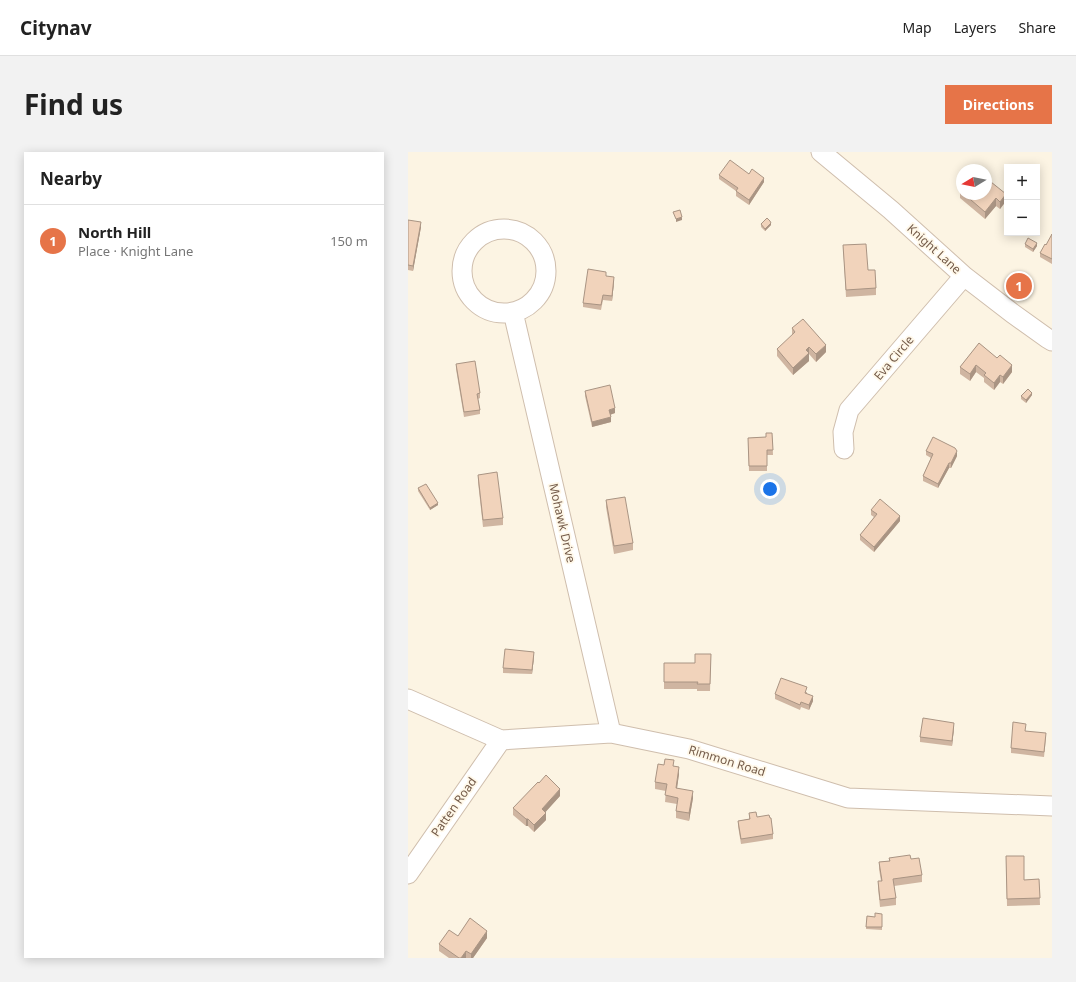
<!DOCTYPE html>
<meta charset="utf-8">
<style>
:root{--surface:#fff;--page:#f2f2f2;--text:#222;--muted:#767676;--line:#e0e0e0;--accent:#e67448}
body{margin:0;font-family:"Noto Sans",sans-serif;background:var(--page);color:var(--text)}
.controls{position:absolute;right:12px;top:12px;display:grid;overflow:hidden;border-radius:0px;box-shadow:0 2px 10px #0003}
.controls button{width:36px;height:36px;display:grid;place-items:center;padding:0;border:0;border-bottom:1px solid var(--line);background:var(--surface);color:var(--text);font:20px sans-serif}
.compass{position:absolute;left:548px;top:12px;width:36px;height:36px;border-radius:50%;background:var(--surface);box-shadow:0 2px 10px #0003;rotate:260deg}
.you{position:absolute;left:362px;top:337px;width:14px;height:14px;margin:-10px;border:3px solid #fff;border-radius:50%;background:#1a73e8;box-shadow:0 0 0 6px #1a73e833}
.badge{display:grid;place-items:center;width:26px;height:26px;border-radius:50%;background:var(--accent);color:#fff;font-size:13px;font-weight:700}
.pin{position:absolute;translate:-50% -50%;border:2px solid #fff;box-shadow:0 1px 4px #0006}
.list{margin:0;padding:0;list-style:none}
h2{display:flex;justify-content:space-between;align-items:center;height:52px;margin:0;padding:0 16px;font-size:17px}
h2 small{font-size:13px;font-weight:400;color:var(--muted)}
.list li{display:grid;grid-template-columns:26px 1fr auto;gap:12px;align-items:center;box-sizing:border-box;height:72px;padding:0 16px;border-top:1px solid var(--line)}
.list b{display:block;font-size:15px;white-space:nowrap}
.list p{margin:0;font-size:13px;white-space:nowrap;color:var(--muted)}
.list em{font-size:13px;font-style:normal;color:var(--muted)}
.map{position:relative;flex:none;width:644px;height:806px;overflow:hidden;border-radius:0px}
header{display:flex;align-items:center;gap:24px;box-sizing:border-box;height:56px;padding:0 20px;background:var(--surface);border-bottom:1px solid var(--line)}
header strong{font-size:19px}
nav{display:flex;gap:22px;margin-inline-start:auto;font-size:14px}
.intro{display:flex;align-items:center;justify-content:space-between;box-sizing:border-box;height:96px;padding:0 24px}
h1{margin:0;font-size:28px}
.button{padding:10px 18px;border-radius:0px;background:var(--accent);color:#fff;font-size:14px;font-weight:700}
main{display:flex;gap:24px;padding:0 24px}
aside{flex:1;background:var(--surface);border-radius:0px;box-shadow:0 2px 10px #0003}
.map>svg:first-child{display:block}
</style>
<header>
<strong>Citynav</strong>
<nav><a>Map</a><a>Layers</a><a>Share</a></nav>
</header>
<div class="intro"><h1>Find us</h1><a class="button">Directions</a></div>
<main>
<aside>
<h2>Nearby<small></small></h2>
<ul class="list">
<li><span class="badge">1</span><div><b>North Hill</b><p>Place · Knight Lane</p></div><em>150 m</em></li>
</ul>
</aside>
<div class="map">
<svg width="644" height="806" viewBox="0 0 644 806">
<rect width="100%" height="100%" fill="#fcf4e3"/>
<g fill="none" stroke-linecap="round" stroke-linejoin="round">
<defs>
<path id="minor" d="M413 0 483 58 556 124 604 161 639 186 644 189
M54 119a42 42 0 1 1 84 0a42 42 0 1 1-84 0Z
M105 160 203 581
M436 297 435 280 441 258 556 124
M0 547 93 588 203 581 281 597 440 646 644 654
M0 722 93 588"/>
</defs>
<!-- minor casing -->
<use href="#minor" stroke="#cfbead" stroke-width="21"/>
<!-- minor -->
<use href="#minor" stroke="#fff" stroke-width="19"/>
</g>
<!-- wall -->
<path fill="#cfb5a1" d="M341 22 356 30 341 53 328 44V39L311 27V23Z
M554 36V42H578L598 49 592 57 588 54 577 67 552 46V39Z
M0 68 13 75 5 119 0 118Z
M353 72 363 73 357 79 353 75Z
M644 82V112L632 105V101L638 93Z
M617 92 629 94 625 100 617 95Z
M435 93 460 118 468 136V143L438 145Z
M198 124 206 130 204 149 195 148 193 158 175 155V151Z
M384 176 418 200 408 210 401 202V209L385 223 369 204V197L384 184Z
M571 191 604 220 595 232 592 230 586 238 576 230V226L568 220 562 229 552 222V215Z
M48 212 72 241V246L70 247 72 258V262L56 265 48 217Z
M177 239 207 261 202 263 203 270 184 275 177 244Z
M624 243 618 251 613 247V244Z
M364 281 365 303H359V319H341L340 286 358 285Z
M518 299 549 304 543 316H541L530 336 515 329V324L523 306 518 303Z
M70 323 95 366V373L75 375 70 330Z
M10 336 30 353 22 358 10 339Z
M198 348 225 391V398L206 402 198 355Z
M463 358 492 369 466 400 452 388V383L466 365 463 363Z
M303 502 302 539H289V537H256V511H287Z
M126 505 124 522 95 521V516Z
M399 540V542L405 549 401 558 393 555 392 558 367 547V542Z
M546 576 544 594 512 590V585Z
M617 579 638 586 636 605 603 601V596Z
M266 614 271 622 269 636 285 646 281 669 268 666V659L269 652 257 650 258 639 247 637V630Z
M152 644 137 660 138 668 126 680 120 674H118L105 663V656Z
M341 661 349 665 365 682V687L333 692 330 674V669L341 667Z
M598 704 616 728 631 727 632 753 599 754Z
M481 706 503 707 514 723V730L486 734 488 746V753L472 755 470 736V729H473L471 717V710L481 709Z
M474 762V778L458 777 459 764 467 765Z
M50 784 79 786 65 806H41L31 799V792Z"/>
<!-- shaded-wall -->
<path fill="#a99483" d="M356 26V30L341 53V48Z
M598 42V49L592 57V50Z
M588 46V54L577 67V60Z
M274 65V68L268 70V67Z
M13 70V75L5 119V114Z
M363 71V73L357 79V77Z
M629 91V94L625 100V97Z
M206 125V130L204 149V144Z
M418 193V200L408 210V202Z
M401 195V209L385 223V216L398 198Z
M568 213V220L562 229V222Z
M604 213V220L595 232V225Z
M592 223V230L586 238V231Z
M624 241V243L618 251V248Z
M207 256V261L201 263V258Z
M203 265V270L184 275V270Z
M549 299V304L543 316V311Z
M541 311V316L530 336V332Z
M30 351V353L22 358V356Z
M492 364V369L466 400V395Z
M126 500V505L124 522V518Z
M405 544V549L401 558V553Z
M546 571V576L544 594V589Z
M271 615V622L268 643V636Z
M152 637V644L134 664V657Z
M285 639V646L281 669V661Z
M138 661V668L126 680V673Z
M118 667H120V674H118Z
M79 779V786L65 806H63V802Z
M58 799V806H53Z"/>
<!-- building -->
<path fill="#f1d3bb" stroke="#a99483" d="M322 8 341 22 344 17 356 26 341 48 328 39 330 36 311 23Z
M578 26 598 42 592 50 588 46 577 60 556 42H578Z
M272 58 274 65 268 67 265 60Z
M359 66 362 69 363 71 357 77 353 72Z
M0 68 13 70 5 114 0 113Z
M644 82V107L632 101 637 92 638 93Z
M620 86 629 91 625 97 617 92Z
M458 92 460 118H467L468 136 438 138 435 93Z
M180 117 198 120V124L206 125 204 144 195 143 193 153 175 151Z
M395 167 418 193 408 202 401 195 398 198 401 201 385 216 369 197 387 180 384 176Z
M571 191 589 206 592 203 604 213 595 225 592 223 586 231 576 223 578 221 568 213 562 222 552 215Z
M67 209 72 241 69 242 72 258 56 260 48 212Z
M202 233 207 256 201 258 203 265 184 270 177 239Z
M620 237 624 241 618 248 613 244Z
M358 281H364L365 298H359V314H341L340 286 358 285Z
M525 285 547 296 549 299 543 311H541L530 332 515 324 525 302 518 299Z
M89 320 95 366 75 368 70 323Z
M18 332 30 351 22 356 10 336Z
M217 345 225 391 206 394 198 348Z
M472 347 492 364 466 395 452 383 469 362 463 358Z
M97 497 126 500 124 518 95 516Z
M287 502H303L302 532H289L290 530H256V511H287Z
M373 526 399 535 397 541 405 544 401 553 393 550 392 553 367 542Z
M515 566 546 571 544 589 512 585Z
M605 570 618 572 617 579 638 581 636 600 603 596Z
M257 607 266 608 265 614 271 615 268 636 285 639 281 661 268 659 270 646 257 643 259 632 247 630 250 612 256 613Z
M138 623 152 637 134 657 138 661 126 673 120 667H118L105 656 130 630 131 631Z
M348 660 349 665 361 663 362 666H363L365 682 333 687 330 669 342 667 341 661Z
M502 703 503 707 511 706 514 723 485 727 488 746 472 748 470 729H474L471 710 482 709 481 706Z
M598 704H616V728L631 727 632 746 599 747Z
M467 761 474 762V775H458L459 764 467 765Z
M62 766 79 779 63 802 58 799 53 806H51L31 792 41 778 50 784Z"/>
<g text-anchor="middle" stroke-width="3.5" stroke-linejoin="round" paint-order="stroke">
<!-- street labels -->
<g font-size="12" fill="#745b49" stroke="#fff8e9">
<text transform="translate(526 97) rotate(42)" y="4">Knight Lane</text>
<text transform="translate(486 206) rotate(-50)" y="4">Eva Circle</text>
<text transform="translate(154 371) rotate(77)" y="4">Mohawk Drive</text>
<text transform="translate(319 609) rotate(17)" y="4">Rimmon Road</text>
<text transform="translate(46 655) rotate(-55)" y="4">Patten Road</text>
</g>
</g>
</svg>
<div class="controls">
<button>+</button>
<button>−</button>
</div>
<svg class="compass" viewBox="-18 -18 36 36"><path d="M0-13l5 13h-10z" fill="#e53935"/><path d="M0 13l5-13h-10z" fill="#767676"/></svg>
<div class="you"></div>
<div class="pin badge" style="left:611px;top:134px">1</div>
</div>
</main>
